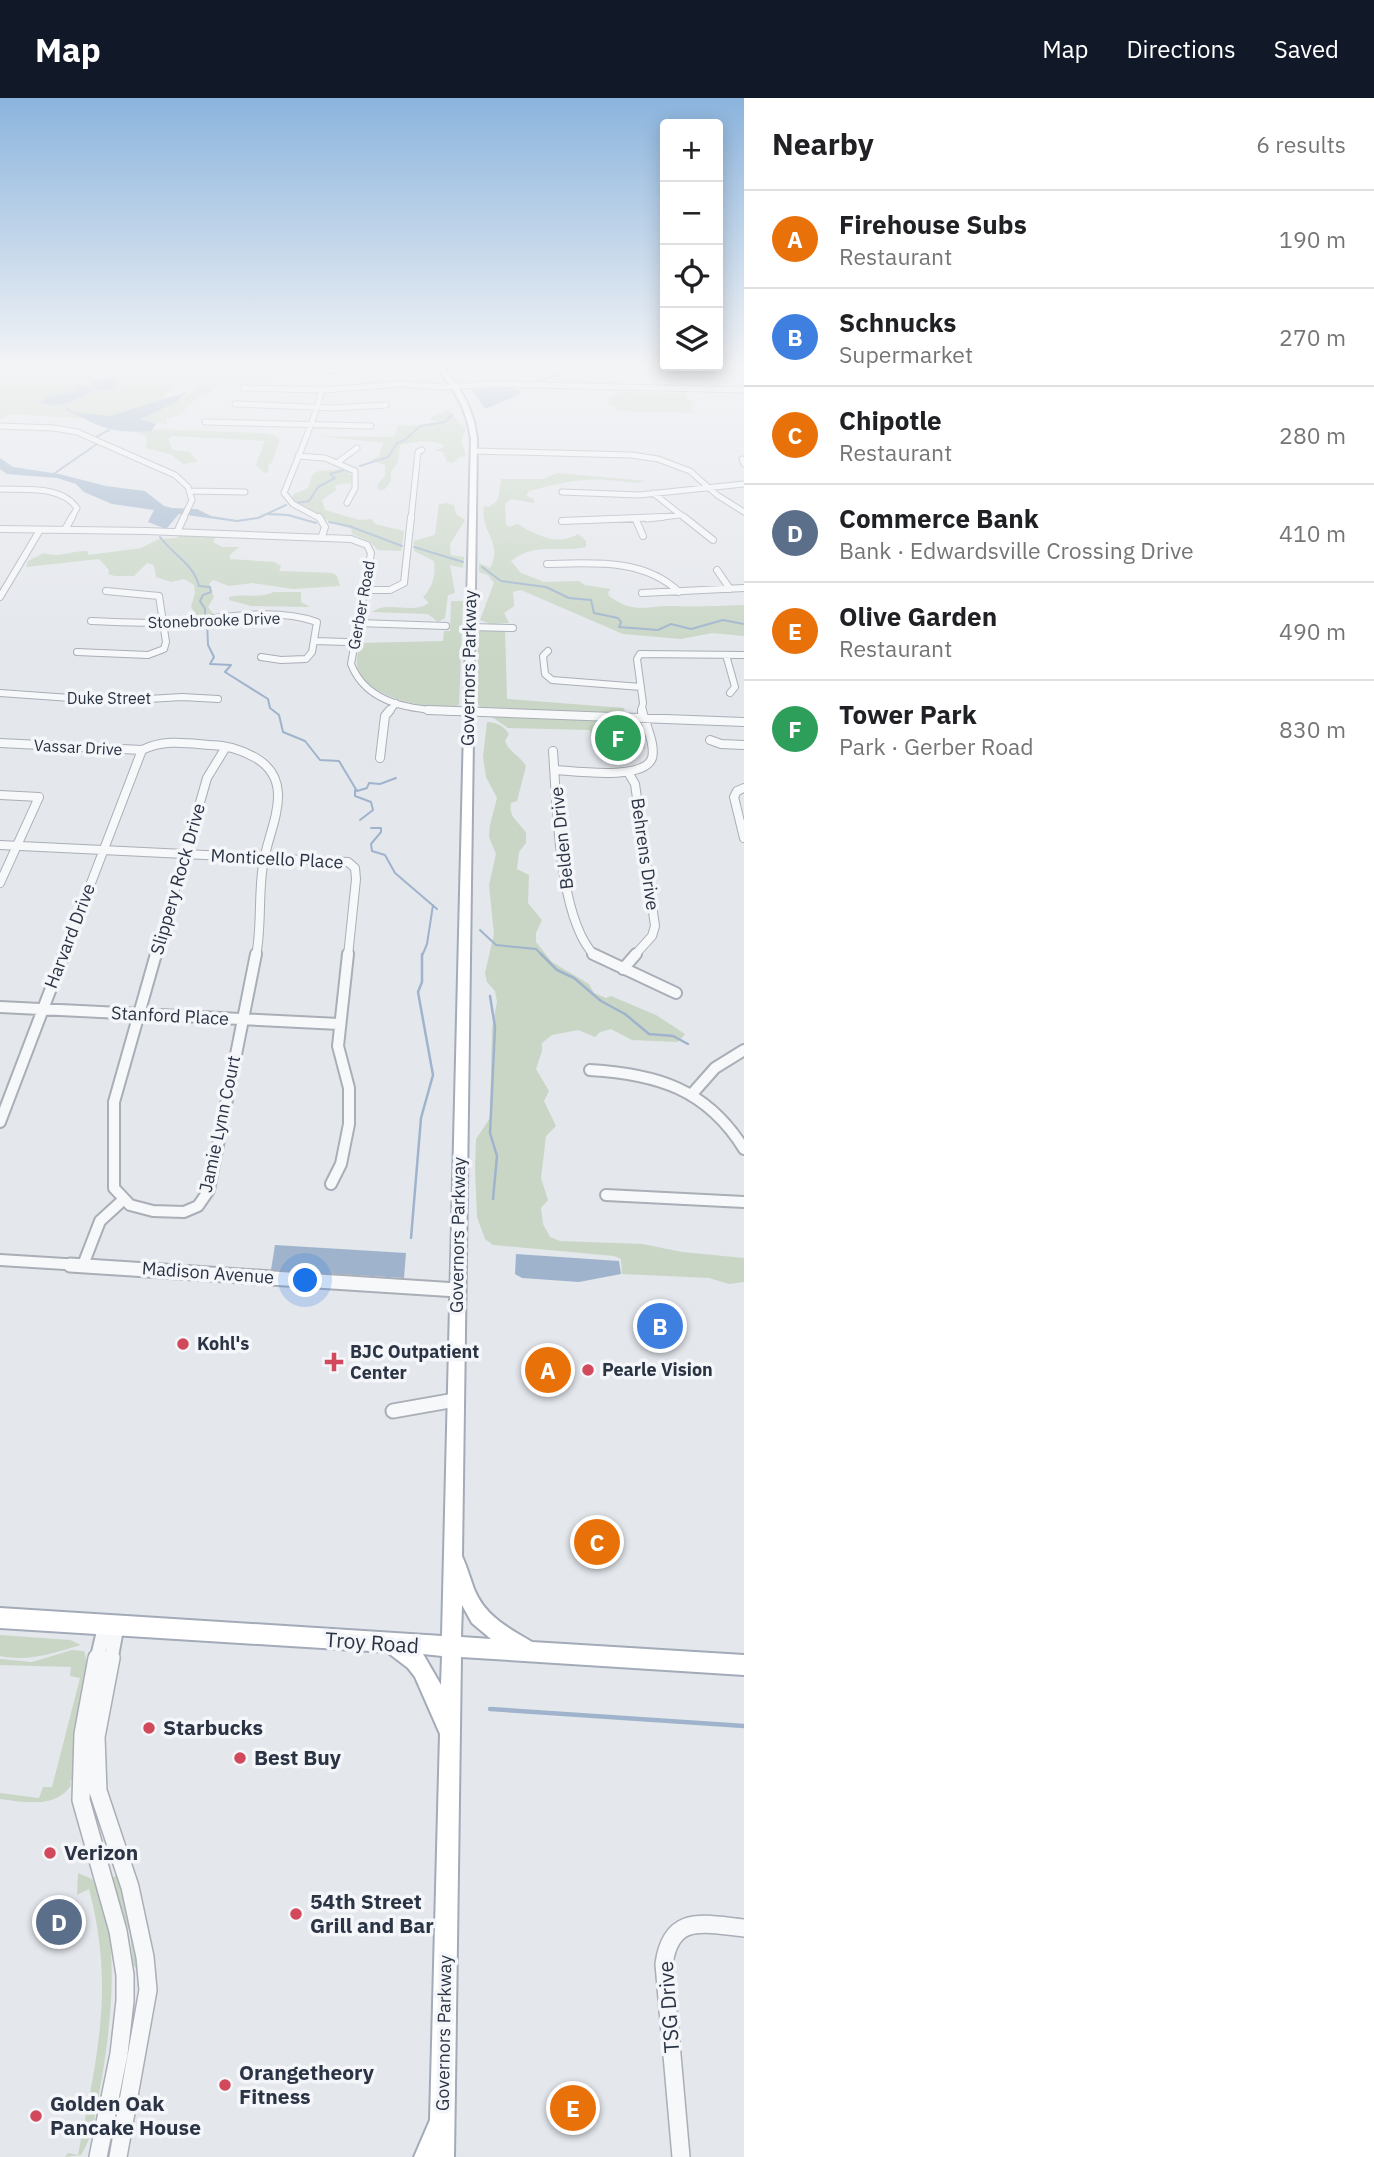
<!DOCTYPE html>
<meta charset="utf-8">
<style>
:root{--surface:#fff;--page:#f2f2f2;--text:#202124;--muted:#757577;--line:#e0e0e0;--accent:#111827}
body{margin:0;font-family:"IBM Plex Sans",sans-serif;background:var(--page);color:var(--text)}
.controls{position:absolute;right:21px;top:21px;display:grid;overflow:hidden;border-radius:7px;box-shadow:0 4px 18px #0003}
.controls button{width:63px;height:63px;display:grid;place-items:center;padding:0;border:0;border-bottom:2px solid var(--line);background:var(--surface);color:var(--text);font:35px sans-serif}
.you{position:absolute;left:306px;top:1183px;width:24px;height:24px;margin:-18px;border:5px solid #fff;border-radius:50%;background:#1a73e8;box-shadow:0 0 0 10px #1a73e833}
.badge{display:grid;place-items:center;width:46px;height:46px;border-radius:50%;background:var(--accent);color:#fff;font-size:23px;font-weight:700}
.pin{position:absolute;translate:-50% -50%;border:4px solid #fff;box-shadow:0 2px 7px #0006}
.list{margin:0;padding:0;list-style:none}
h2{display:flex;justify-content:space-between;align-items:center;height:91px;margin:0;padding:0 28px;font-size:30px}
h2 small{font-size:23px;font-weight:400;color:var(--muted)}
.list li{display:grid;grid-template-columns:46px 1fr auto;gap:21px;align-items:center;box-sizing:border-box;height:98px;padding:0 28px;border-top:2px solid var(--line)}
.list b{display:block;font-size:26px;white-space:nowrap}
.list p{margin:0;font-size:23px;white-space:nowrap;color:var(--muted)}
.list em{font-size:23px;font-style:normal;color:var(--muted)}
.icon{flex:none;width:38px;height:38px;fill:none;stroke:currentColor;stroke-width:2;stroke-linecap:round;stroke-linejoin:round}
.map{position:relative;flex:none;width:744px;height:2059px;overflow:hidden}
header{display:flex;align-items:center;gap:42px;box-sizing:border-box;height:98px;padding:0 35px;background:var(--accent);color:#fff}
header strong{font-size:33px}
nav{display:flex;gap:38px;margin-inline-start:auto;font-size:24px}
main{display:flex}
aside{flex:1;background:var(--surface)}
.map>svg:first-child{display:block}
</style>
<header>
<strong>Map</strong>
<nav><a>Map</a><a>Directions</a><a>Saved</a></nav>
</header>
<main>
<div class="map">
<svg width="744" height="2059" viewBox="0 0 744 2059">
<rect width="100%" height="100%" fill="#e4e7ec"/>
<!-- green -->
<path fill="#c9d6c5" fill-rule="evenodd" d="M5 268H277L264 275 284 280 248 282 216 288 212 295 197 300 180 317 166 321 167 326 11 316 0 321V271ZM223 280 202 287 177 304 147 317 179 283 189 288Z
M623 294 687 295 686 298 694 305 690 313 694 315 614 313 616 311 609 306V300Z
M448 312 466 331 461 343 466 358 459 359 453 365 447 364 443 354 435 352 443 350 444 347C430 341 415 344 400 347L398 364 391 374V383L384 392H379L377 387 385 378V367L371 362 379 358 383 345 317 338 392 339 396 336 397 328 428 327 438 323 430 322 432 319Z
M153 331 263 335 274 337 280 342 272 364 268 368 269 374 265 375 256 367 265 343 172 338 168 341 173 352 189 354 198 364 183 366 172 357 146 350 147 339 131 332Z
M347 371 352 379 351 385 335 387 336 392 322 402 325 412 359 422 372 421 375 426 404 433 401 453 378 452 369 443 352 436 351 431C330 425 310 413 291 403L294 396 308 390 313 376 319 373Z
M557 375 646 383C633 387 621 382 607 382 580 380 556 386 529 393L526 398 534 401V405L511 401 505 406 506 427 510 429 516 426C523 427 524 431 530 433 546 441 562 446 578 436L586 443V449C560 455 534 444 511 463L521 475 544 484 579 483 585 487 611 491 608 494 609 498C633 516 646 508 672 508 696 509 720 508 744 507V538L712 535 681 541 623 536 521 492 513 494 514 508 504 515 509 525 491 526 480 522 494 485 488 477 479 474V465L490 470C504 444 479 433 484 408L489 409 498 402 501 381H543Z
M447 405 454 407 456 416 465 422 450 446 451 457 464 459 463 470 450 467 455 495 448 497 445 520 438 524 428 516 372 514C388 502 412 517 429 505L423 499C433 489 436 476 434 463L414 453V443L435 437 439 406Z
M181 437H216L213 444 222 449H239L230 457V461L274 464 281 468 279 473 333 475 337 478 340 488 293 491 252 485 229 488 213 482 209 486 214 499 208 509 214 517 197 518 191 509 195 495 194 487 184 481 171 484 156 479 154 467 147 465 134 478H115L108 476 109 472 99 461 26 469 28 463 44 455C59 461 72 452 87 453L89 457 141 450 159 441 176 440Z
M274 494H301V504L310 509 251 508 229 502V499C243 495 259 501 274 494Z
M451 503H463L459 607C434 615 361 599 357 567 356 560 359 551 361 545L443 543 444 533H450Z
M478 532 505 533 507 601 624 610 625 616 480 609 478 606Z
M492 619 640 624 643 627 645 651 592 649 590 632 508 630Z
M487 624C496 624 504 628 509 636L505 643C510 655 519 657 526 668L517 703 511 705C508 720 519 723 526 735V745L519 754 517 771 529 777 528 805 542 822 536 835V844L552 864 589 886 594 895 606 900 611 898 656 917 685 936 678 944 632 942 611 931 600 934 595 939 578 932 552 937 542 945V953L536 971 549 993 544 1003 556 1028 546 1038 541 1080 548 1102 541 1110 543 1126 550 1139 560 1143 643 1146 682 1154 744 1160V1184L729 1186 709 1180 622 1176 621 1161 614 1158 493 1147 485 1141 477 1119 475 1072 476 1041 490 1020 492 930 497 904 495 893 487 884 485 875 494 836 489 787 496 756 489 739 490 727 497 700 486 679 483 659Z
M0 1537 70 1542 81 1547C53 1555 30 1564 0 1558Z
M72 1552 84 1553C94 1580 78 1652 74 1683L70 1682 71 1687C56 1711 24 1704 0 1701V1695L39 1700 43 1689H52L80 1580 70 1578 71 1569 0 1567V1561L32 1564Z
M78 1775 92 1781C124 1833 110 1938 99 1996 95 2017 93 2039 81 2057L65 2059 68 2055 78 2057C97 1959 115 1890 89 1791L77 1797Z
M115 1778 119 1779 131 1826 140 1875 133 1867 130 1836 111 1781Z"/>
<!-- water -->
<path fill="#9fb4cc" d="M109 280 115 281 113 290C105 292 97 292 90 295 72 303 60 312 40 304 52 293 70 300 81 288L95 291 92 284Z
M508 289 521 293 518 297 485 311 472 292Z
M187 294 177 304 140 321 156 326 151 333C115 335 104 332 72 314L110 318Z
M0 360 13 369 59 376 106 388 145 393 164 408 172 410 197 411 211 418 237 422V424L179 416 166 431 148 424 154 412 112 406 84 394 76 386 57 380 7 376 0 371Z
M275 1147 406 1155 404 1180 271 1172Z
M516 1156 619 1163 621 1176 579 1184 522 1180 515 1176Z"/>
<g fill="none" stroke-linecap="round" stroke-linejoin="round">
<!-- stream-far2 -->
<path stroke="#9fb4cc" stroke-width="2" d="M537 283 572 273V268
M67 311 72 314
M360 368 388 359 397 345 405 342 420 328 445 324 452 317
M55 375 97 346 101 342 96 339 109 332
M296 405 309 403 318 389 335 380 330 376 344 372
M268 416 288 417 316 425
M237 423 258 420 286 407
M329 424 349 428 402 448
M160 439C173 457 193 465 199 488L210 489 211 494 203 497 200 503 205 511V518
M414 449 463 464
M482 469 501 483 546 489 569 500 591 502 594 515 618 520 621 524 619 529 658 532 671 526 691 531 723 522 744 526
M207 524 208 547 214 559 210 566 231 567 225 574 268 601 270 610 279 617 283 634 305 643 320 662 339 663 357 693 367 690 369 685 380 686 396 680
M355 692V698L371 704 373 712 360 722
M371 730H381V734L371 746 372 753 385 757 395 775 437 811
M480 832 496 847 536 851 543 858
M422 858 427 846 433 807"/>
<!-- stream-far1 -->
<path stroke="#9fb4cc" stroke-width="2.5" d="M541 856 557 872 574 880 601 903 625 916 649 936 673 938 688 946
M490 898 495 929 490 1035 497 1058 493 1101
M411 1140 421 1020 433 977 418 894 422 884V856"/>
<!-- stream -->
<path stroke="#9fb4cc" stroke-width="4.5" d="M490 1611 744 1628"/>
<defs>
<path id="minor-far5" d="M300 273 384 271
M243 290 322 292 401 286 441 289 495 286 744 292
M235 306 335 310 386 307
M205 324 371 328
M0 328 54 330 77 334 175 377 188 389 192 402 183 421
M474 353 631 357 658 361 690 373 717 397 744 414
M298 358 325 360 355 373V390L347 405
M742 361 744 366
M338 364 357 350
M0 391C25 392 61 387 77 410L71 421
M190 393 245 394
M562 394 639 397 744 386
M653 395 686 421
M321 421 293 406 284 395C297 361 313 327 322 292
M411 421 418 354 422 352
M647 421 679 417"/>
<path id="minor-far4" d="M319 419 325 429 322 438
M684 419 713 442
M636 422 643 438
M562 423 662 419
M0 431 146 433 351 441 367 447 371 455 351 566C367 608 416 612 456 614
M65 432 72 419
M177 434 184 419
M547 466C592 465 644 460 679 494
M717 472 730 491
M364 492H390L404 485 411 419
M642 495 744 490
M0 499 40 432
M91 523C120 524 149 526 178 524 223 520 273 509 317 524L312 554 306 561 281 562 261 559
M358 525 446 528
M470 529 513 530
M315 543 347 544
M548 553 543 558 545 576 552 582 641 589
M77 554 148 557 164 551 166 544 159 498 106 493
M726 557 735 589 730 595
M0 595 113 603 182 599 218 601
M389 614 396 605
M641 614 643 605 637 561 640 556 744 557"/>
<path id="minor-far3" d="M428 612 744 624
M710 642 721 646 744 647
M0 645 142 652C164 641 186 645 210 647 226 647 242 652 256 660 298 685 268 731 263 767 258 798 262 828 256 858
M553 653C557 706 558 821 595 858
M380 660 385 618 390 612
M555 672C574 673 644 683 652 660 656 646 644 624 642 612
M628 674 635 686 655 828 652 838 634 858
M744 690 737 693 734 699 744 740
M0 697 39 699 0 785
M0 747 348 764 355 770 356 781 348 858
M63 858 142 652
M156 858 207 680 226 649"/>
<path id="minor-far2" d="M156 856 114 1004V1090L130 1107 153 1113 184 1114 198 1108 209 1092 256 856
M593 856 676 895
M623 871 636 856
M0 909 339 926
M590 972C657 976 707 991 744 1051
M692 996 715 970 744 952
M0 1024 64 856
M331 1086 341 1066 349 1026V990L338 948 348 856
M606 1097 744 1104
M0 1162 97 1168
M83 1167 100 1123 123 1102"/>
<path id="minor-far1" d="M70 1167 457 1192
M393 1313 455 1302
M97 1561 105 1527
M111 1561 117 1528"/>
<path id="minor" d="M97 1560 83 1636 81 1702 118 1833 125 1877V1903L119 1956 98 2059
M111 1560 96 1639 98 1693 130 1789 145 1859 148 1892 118 2059
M681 2059 664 1866C671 1815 704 1826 744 1830"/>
<path id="major" d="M435 268H441C461 289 474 312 477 341L462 1458C467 1469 470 1480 474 1491 485 1518 508 1530 532 1544L744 1557V1577L461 1559 454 2059H414L430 2022 440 1636 415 1579 408 1570 387 1554 0 1530V1510L442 1538 471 341C467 311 454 290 435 268ZM462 1507 472 1525 491 1541 461 1539ZM423 1556 442 1558 441 1587Z"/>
</defs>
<!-- minor-far5 casing -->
<use href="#minor-far5" stroke="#a9aeb7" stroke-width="7"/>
<!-- minor-far4 casing -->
<use href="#minor-far4" stroke="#a9aeb7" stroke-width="8"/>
<!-- minor-far3 casing -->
<use href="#minor-far3" stroke="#a9aeb7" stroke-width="10"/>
<!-- minor-far2 casing -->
<use href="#minor-far2" stroke="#a9aeb7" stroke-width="14"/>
<!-- minor-far1 casing -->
<use href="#minor-far1" stroke="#a9aeb7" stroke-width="17"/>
<!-- minor casing -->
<use href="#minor" stroke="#a9aeb7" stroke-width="20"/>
<!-- major casing -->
<use href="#major" stroke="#a3abb8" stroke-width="4"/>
<!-- minor-far5 -->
<use href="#minor-far5" stroke="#f7f8fa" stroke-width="5"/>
<!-- minor-far4 -->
<use href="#minor-far4" stroke="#f7f8fa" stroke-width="6"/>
<!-- minor-far3 -->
<use href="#minor-far3" stroke="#f7f8fa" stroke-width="8"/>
<!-- minor-far2 -->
<use href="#minor-far2" stroke="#f7f8fa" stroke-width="10"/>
<!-- minor-far1 -->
<use href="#minor-far1" stroke="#f7f8fa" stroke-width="13"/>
<!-- minor -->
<use href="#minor" stroke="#f7f8fa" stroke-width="17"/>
<!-- major -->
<use href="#major" fill="#fff" fill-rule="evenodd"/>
</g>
<!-- sky -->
<linearGradient id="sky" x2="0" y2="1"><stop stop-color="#8bb4dd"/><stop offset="0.48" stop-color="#f3f4f6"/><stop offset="1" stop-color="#f3f4f6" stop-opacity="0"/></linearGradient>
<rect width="744" height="556" fill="url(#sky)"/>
<!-- markers -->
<g fill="#d1495b" stroke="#f4f6f9" stroke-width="2.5">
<circle cx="183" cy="1246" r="7"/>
<path d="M330.5 1253.5h7v7h7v7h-7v7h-7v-7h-7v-7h7z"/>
<circle cx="588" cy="1272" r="7"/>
<circle cx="149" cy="1630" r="7"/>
<circle cx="240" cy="1660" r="7"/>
<circle cx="50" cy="1755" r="7"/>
<circle cx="296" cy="1816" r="7"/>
<circle cx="225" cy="1987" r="7"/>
<circle cx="36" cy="2018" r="7"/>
</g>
<g text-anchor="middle" stroke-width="7" stroke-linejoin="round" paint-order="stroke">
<!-- far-street labels -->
<g font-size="16" fill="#2b3445" stroke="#f4f6f9">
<text transform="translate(361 507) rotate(-80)" y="6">Gerber Road</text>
<text transform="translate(214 522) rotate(-2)" y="6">Stonebrooke Drive</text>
<text x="109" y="606">Duke Street</text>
<text transform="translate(78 649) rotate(3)" y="6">Vassar Drive</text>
</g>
<!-- street labels -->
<g font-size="18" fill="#2b3445" stroke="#f4f6f9">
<text transform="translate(469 570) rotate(-89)" y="6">Governors Parkway</text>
<text transform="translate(562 740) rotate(-96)" y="6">Belden Drive</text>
<text transform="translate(645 756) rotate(82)" y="6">Behrens Drive</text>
<text transform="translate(277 761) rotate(3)" y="6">Monticello Place</text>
<text transform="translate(178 781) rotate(-74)" y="6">Slippery Rock Drive</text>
<text transform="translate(70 838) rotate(-69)" y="6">Harvard Drive</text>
<text transform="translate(170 918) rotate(3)" y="6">Stanford Place</text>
<text transform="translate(220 1026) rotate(-78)" y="6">Jamie Lynn Court</text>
<text transform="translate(458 1137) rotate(-89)" y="6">Governors Parkway</text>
<text transform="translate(208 1175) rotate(4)" y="6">Madison Avenue</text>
<text transform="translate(444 1935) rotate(-89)" y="6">Governors Parkway</text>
</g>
<!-- poi labels -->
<g font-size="18" font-weight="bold" fill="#2b3445" stroke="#f4f6f9" text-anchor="start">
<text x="197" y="1252">Kohl's</text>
<text x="350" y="1260">BJC Outpatient<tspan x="350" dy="21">Center</tspan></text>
<text x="602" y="1278">Pearle Vision</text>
</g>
<!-- near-street labels -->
<g font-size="21" fill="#2b3445" stroke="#f4f6f9">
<text transform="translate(372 1545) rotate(4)" y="7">Troy Road</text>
<text transform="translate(669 1909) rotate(-94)" y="7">TSG Drive</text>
</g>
<!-- near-poi labels -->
<g font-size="21" font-weight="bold" fill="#2b3445" stroke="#f4f6f9" text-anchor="start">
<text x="163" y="1637">Starbucks</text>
<text x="254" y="1667">Best Buy</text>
<text x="64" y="1762">Verizon</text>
<text x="310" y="1811">54th Street<tspan x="310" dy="24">Grill and Bar</tspan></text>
<text x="239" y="1982">Orangetheory<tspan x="239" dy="24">Fitness</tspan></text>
<text x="50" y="2013">Golden Oak<tspan x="50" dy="24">Pancake House</tspan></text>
</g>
</g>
</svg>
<div class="controls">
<button>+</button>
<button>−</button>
<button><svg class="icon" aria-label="locate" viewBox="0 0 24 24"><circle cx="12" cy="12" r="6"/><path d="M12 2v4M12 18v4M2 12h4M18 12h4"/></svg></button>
<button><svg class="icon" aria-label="layers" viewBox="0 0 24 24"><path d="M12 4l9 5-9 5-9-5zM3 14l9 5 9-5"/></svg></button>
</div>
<div class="you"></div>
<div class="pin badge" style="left:548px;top:1272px;background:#e8710a">A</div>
<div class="pin badge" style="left:660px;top:1228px;background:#3f7fe0">B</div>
<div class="pin badge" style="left:597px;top:1444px;background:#e8710a">C</div>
<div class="pin badge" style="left:59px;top:1824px;background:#5c6f8a">D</div>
<div class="pin badge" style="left:573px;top:2010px;background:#e8710a">E</div>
<div class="pin badge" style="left:618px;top:640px;background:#2e9e5b">F</div>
</div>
<aside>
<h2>Nearby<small>6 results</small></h2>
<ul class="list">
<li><span class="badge" style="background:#e8710a">A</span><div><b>Firehouse Subs</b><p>Restaurant</p></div><em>190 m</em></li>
<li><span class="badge" style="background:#3f7fe0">B</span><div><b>Schnucks</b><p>Supermarket</p></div><em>270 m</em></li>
<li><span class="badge" style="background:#e8710a">C</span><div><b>Chipotle</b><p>Restaurant</p></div><em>280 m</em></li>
<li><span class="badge" style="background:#5c6f8a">D</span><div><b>Commerce Bank</b><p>Bank · Edwardsville Crossing Drive</p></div><em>410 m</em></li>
<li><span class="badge" style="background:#e8710a">E</span><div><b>Olive Garden</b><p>Restaurant</p></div><em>490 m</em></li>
<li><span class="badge" style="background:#2e9e5b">F</span><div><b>Tower Park</b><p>Park · Gerber Road</p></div><em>830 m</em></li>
</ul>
</aside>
</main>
